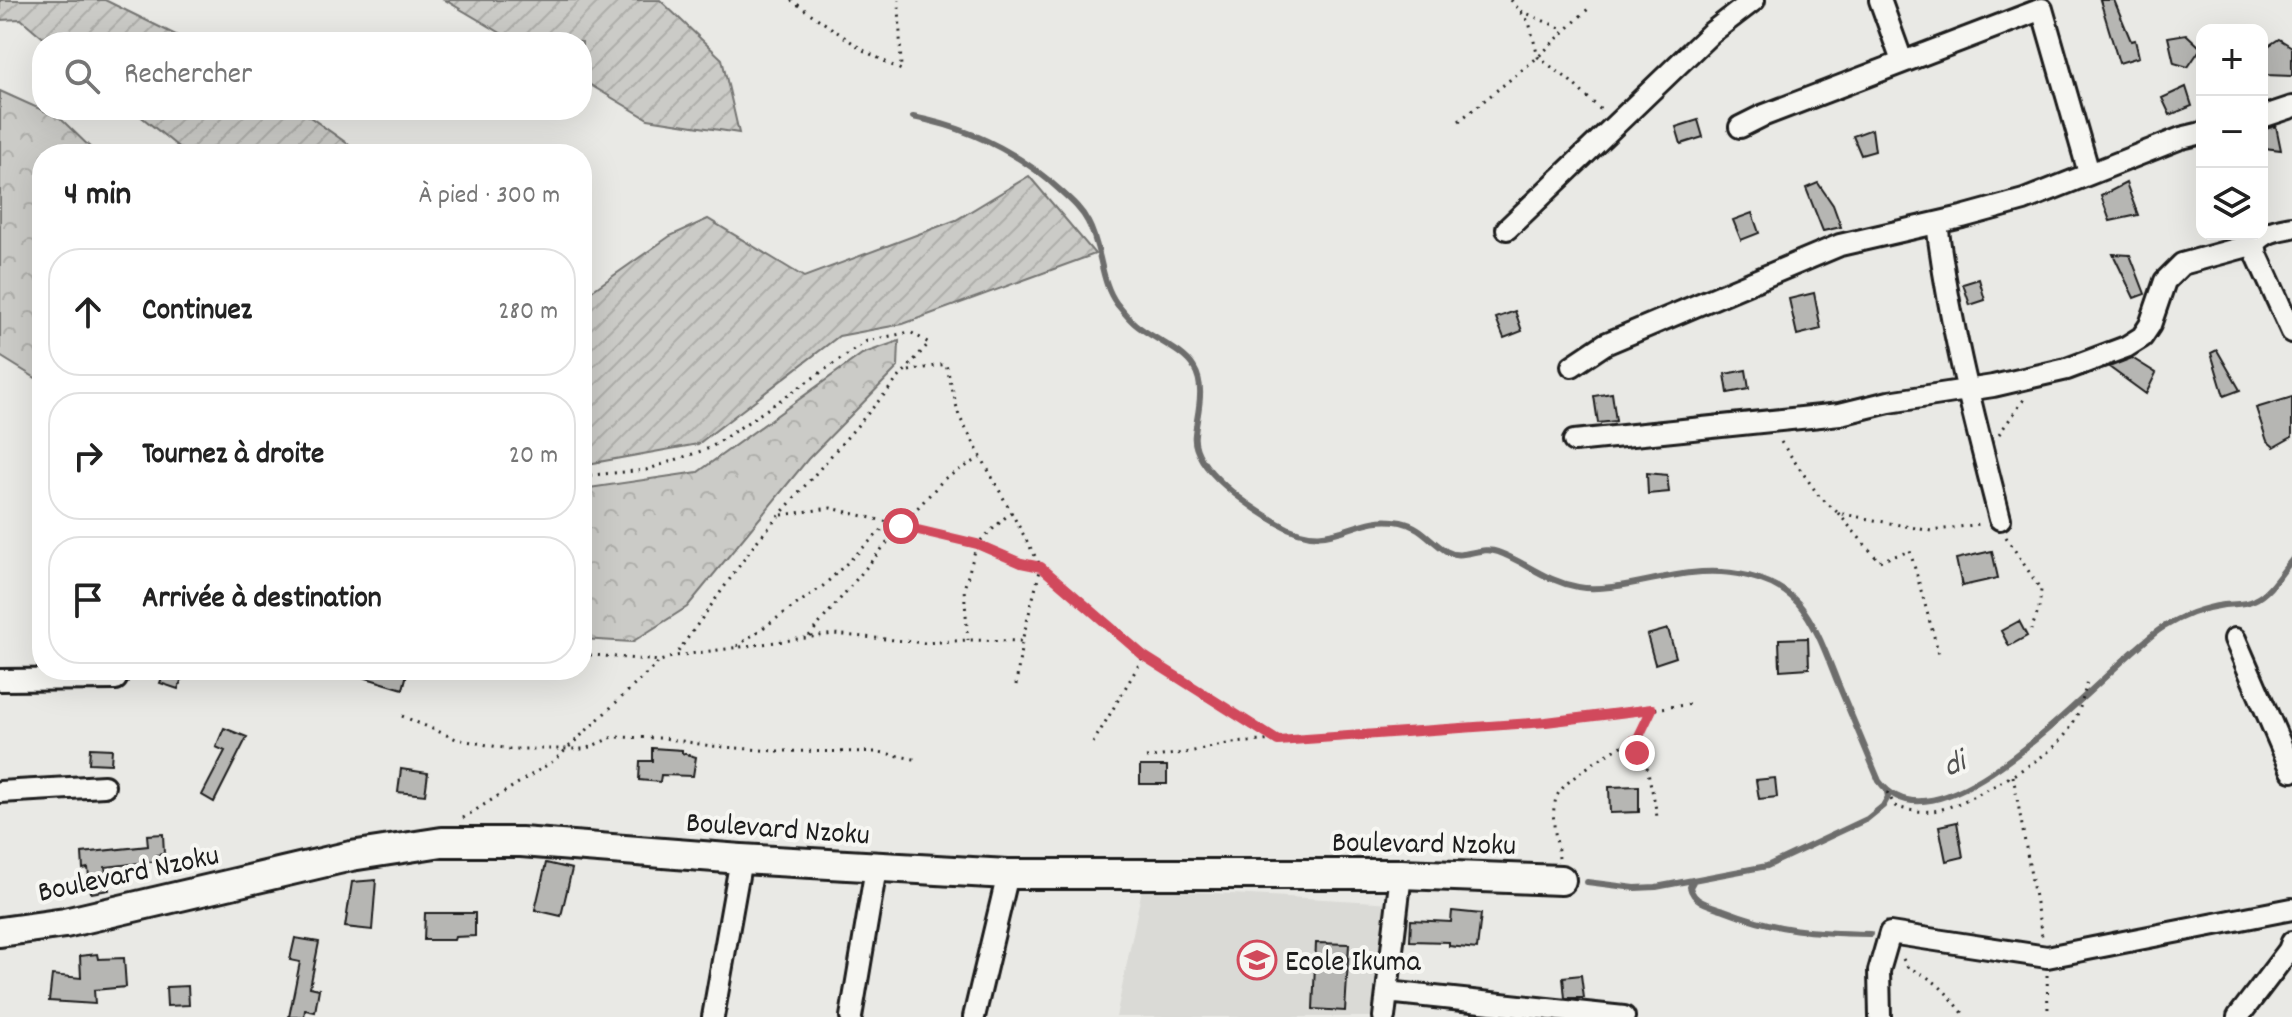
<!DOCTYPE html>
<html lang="fr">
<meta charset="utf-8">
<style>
:root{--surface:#fff;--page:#f2f2f2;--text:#222;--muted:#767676;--line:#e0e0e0}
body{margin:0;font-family:Dekko,sans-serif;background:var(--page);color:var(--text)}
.controls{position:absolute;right:24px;top:24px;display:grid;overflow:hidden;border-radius:16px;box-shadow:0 8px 32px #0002}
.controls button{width:72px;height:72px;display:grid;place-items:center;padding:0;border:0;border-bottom:2px solid var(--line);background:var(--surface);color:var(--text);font:40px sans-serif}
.stop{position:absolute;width:24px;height:24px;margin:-18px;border:6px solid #d1495b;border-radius:50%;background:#fff}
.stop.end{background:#d1495b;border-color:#fff;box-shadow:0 2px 8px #0008}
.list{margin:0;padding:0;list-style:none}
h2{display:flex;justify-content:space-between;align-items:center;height:104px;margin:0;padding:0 32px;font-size:34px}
h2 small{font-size:26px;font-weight:400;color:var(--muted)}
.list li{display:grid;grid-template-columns:52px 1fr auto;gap:24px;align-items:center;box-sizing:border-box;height:128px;margin:0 16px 16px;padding:0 16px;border:2px solid var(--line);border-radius:32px}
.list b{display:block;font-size:30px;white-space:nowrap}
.list em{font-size:26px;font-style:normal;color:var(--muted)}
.icon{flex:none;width:44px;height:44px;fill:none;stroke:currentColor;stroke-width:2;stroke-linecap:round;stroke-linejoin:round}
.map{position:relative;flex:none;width:2292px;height:1017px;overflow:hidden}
.search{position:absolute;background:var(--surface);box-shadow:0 8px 32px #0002;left:32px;top:32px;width:560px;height:88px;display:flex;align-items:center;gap:20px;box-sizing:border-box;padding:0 28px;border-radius:32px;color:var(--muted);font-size:30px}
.panel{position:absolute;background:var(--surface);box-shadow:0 8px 32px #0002;left:32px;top:144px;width:560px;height:536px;border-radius:32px}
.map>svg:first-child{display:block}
</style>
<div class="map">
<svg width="2292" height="1017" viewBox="0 0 2292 1017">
<defs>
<pattern id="forest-crowns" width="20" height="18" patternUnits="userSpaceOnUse" patternTransform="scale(2)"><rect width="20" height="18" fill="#cbcbc7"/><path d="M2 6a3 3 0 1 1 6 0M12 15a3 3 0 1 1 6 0" fill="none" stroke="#aeaeaa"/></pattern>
<pattern id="garden-furrows" width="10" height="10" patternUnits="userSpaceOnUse" patternTransform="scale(2)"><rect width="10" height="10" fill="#cbcbc7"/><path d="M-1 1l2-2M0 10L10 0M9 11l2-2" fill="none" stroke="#aeaeaa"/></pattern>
</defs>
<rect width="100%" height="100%" fill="#e9e9e5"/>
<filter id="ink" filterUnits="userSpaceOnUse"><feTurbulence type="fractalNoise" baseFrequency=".0125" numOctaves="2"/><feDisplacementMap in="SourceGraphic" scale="16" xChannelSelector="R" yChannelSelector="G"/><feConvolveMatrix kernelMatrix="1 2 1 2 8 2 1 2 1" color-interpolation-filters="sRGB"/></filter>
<g filter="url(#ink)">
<!-- built -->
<path fill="#dadad6" d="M1142 889 1394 903 1379 1017H1116Z"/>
<!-- forest -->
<path fill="url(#forest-crowns)" stroke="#747472" stroke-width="2" d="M0 91 60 118 97 154H42V382L0 356Z
M899 341 898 367 808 459 687 607 632 642 582 639V489L698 472 862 354Z"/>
<!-- garden -->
<path fill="url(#garden-furrows)" stroke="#747472" stroke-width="2" d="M0 0H105L190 42H48L21 19 0 20Z
M445 0H660L722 59 739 133 648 119 582 80V42H516Z
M133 110H300L362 154H187Z
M1029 176 1095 254 903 324 839 336 698 444 582 465V294L586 295 670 236 708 219 804 277 956 220Z"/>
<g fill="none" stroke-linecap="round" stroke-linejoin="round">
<!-- stream -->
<path stroke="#6d6d6c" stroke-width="6" d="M913 117C970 128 1019 152 1062 192 1072 201 1082 210 1088 222 1102 247 1100 282 1117 304 1122 310 1128 318 1135 324 1151 338 1184 350 1194 368 1206 387 1197 414 1195 434 1190 468 1252 508 1278 523 1334 556 1352 512 1401 522 1421 526 1430 541 1446 551 1463 561 1480 545 1498 552 1526 562 1545 581 1578 587 1609 593 1658 576 1691 573 1727 569 1772 575 1798 603 1816 624 1827 656 1837 681 1851 714 1865 748 1879 781 1941 866 2112 659 2162 628 2181 616 2202 608 2224 605 2234 604 2245 605 2254 600 2270 593 2281 573 2292 560
M1694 880 1690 887C1693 902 1711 906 1724 910 1778 931 1813 933 1870 934
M1587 882 1635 888 1656 887 1767 866 1867 819 1883 806 1888 797 1887 792"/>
</g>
<!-- building -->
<path fill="#b6b6b3" stroke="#1c1c1c" stroke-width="2" d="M2100 0H2114L2131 41 2135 40 2139 57 2119 63Z
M2186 34 2201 48 2188 67 2174 63 2168 37Z
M2279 39 2292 47V76L2265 75 2262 50Z
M2186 87 2192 106 2170 115 2162 98Z
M1698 120 1703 137 1681 144 1676 127Z
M2276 126 2281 150 2265 148 2262 130Z
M1872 129 1875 151 1861 155 1853 136Z
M1818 183 1833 205 1841 227 1823 231 1806 188Z
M2126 183 2138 215 2110 221 2101 196Z
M1752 213 1759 233 1741 240 1733 220Z
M2113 254 2130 255 2145 294 2134 298Z
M1979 279 1985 300 1970 305 1963 284Z
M1814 293 1821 329 1797 335 1789 299Z
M1515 311 1522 331 1504 338 1496 318Z
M2217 350 2240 390 2224 396 2211 353Z
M2132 358 2156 373 2146 394 2109 367Z
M1746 370 1749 389 1728 393 1725 374Z
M1612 393 1616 421 1598 423 1594 396Z
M2292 397V437L2274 447 2267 441 2256 408Z
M1647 473 1667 475 1669 492 1648 494Z
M1992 551 1998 578 1962 586 1956 559Z
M2019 621 2027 636 2009 646 2001 631Z
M1668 629 1676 657 1655 664 1647 635Z
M1808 638 1809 668 1780 670 1779 639Z
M165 670H185L178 689 160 683Z
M354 670H408L403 689 353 674Z
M224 728 247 737 214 802 202 795 225 751 216 747Z
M90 748 112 749 111 764 89 763Z
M652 748 682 750V753L696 757 693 776 661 775 660 782 639 780 640 761H652Z
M1140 766H1167V784H1140Z
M401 769 428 773 425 795 398 792Z
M1775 778 1777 797 1759 799 1756 780Z
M1639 786V812L1610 813 1609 787Z
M1957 822 1963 857 1946 861 1939 826Z
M163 834 164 854 156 855 157 861 105 867 109 890 91 893 88 868 83 869 82 853 148 846 147 835Z
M546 863 572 869 561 916 535 910Z
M376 880 372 930 345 927 352 882Z
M1452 911 1481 914 1477 949 1449 946V942L1410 941 1411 920 1451 922Z
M425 913H475V936L455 937 454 940H424Z
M295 938 319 942 310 987 319 989 315 1012 305 1010 304 1017H289L300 962 290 960Z
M1316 943 1349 944 1345 1011 1313 1009Z
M97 954 98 959 124 958 126 987 94 990 95 1004 49 1001 52 975 81 978 80 956Z
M1581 975 1584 998H1565L1563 977Z
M188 986 189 1005 167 1006 166 987Z"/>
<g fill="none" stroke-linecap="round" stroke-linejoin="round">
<defs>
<path id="street" d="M1880 0 1902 61
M2262 117 2292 107
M1740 127 1762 116 2042 9 2089 173
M1937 223C1949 324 1975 421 2000 519
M2292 227C2277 230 2265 231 2255 244L2257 255 2292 332
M1507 229 1711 33 1754 0
M1572 366 1605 344 1840 245 1962 217 2024 200 2181 138 2202 133
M1574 441 1840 414 1889 402 1993 386 2067 369 2126 347 2142 337 2150 325 2165 281 2182 264 2255 244
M2235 639 2292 771
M0 680 116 679
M0 792 104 786
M1387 992 1624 1017
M713 1017 741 859
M851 1017 876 868
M974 1017 1008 874
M1384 1017 1401 874
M1880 1017 1879 971 1890 933 2047 957 2292 909
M2238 1017 2289 950 2292 942"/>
<path id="secondary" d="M0 932 65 923 351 856 442 842H521L741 859 1008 874H1401L1561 880"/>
</defs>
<!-- street casing -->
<use href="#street" stroke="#1c1c1c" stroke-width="26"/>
<!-- secondary casing -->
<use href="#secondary" stroke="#1c1c1c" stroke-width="34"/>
<!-- path -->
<path stroke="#1c1c1c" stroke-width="3" stroke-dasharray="2 6" stroke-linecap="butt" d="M791 0 863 50 901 70 899 0
M1511 0 1529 22 1538 57 1568 79 1602 111
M1521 11 1565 30
M1459 121 1538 57 1589 8
M909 371 946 364 959 416 1011 512 977 544 964 589 968 640
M1999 434 2025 398
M1781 442 1819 496 1838 513 1931 531 1980 524
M582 476 646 470 710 448 867 341 910 332 929 343 757 541 675 656
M1011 512 1041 567
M1838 513 1879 561 1910 551 1940 658
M782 515 831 508 977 544 1021 563 1041 567
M2006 537 2041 590 2039 609 2031 630
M809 636 901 526 944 479 980 458
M737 646 823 586 889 523
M582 654 660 661 675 656 834 634 925 643 968 640 1022 641 1041 567 1144 656 1278 741
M478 670 490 676 509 670
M1016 685 1022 642
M402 716 456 739 509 749H585L613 737 664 738 711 746 774 751 879 752 919 760
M1632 741 1637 753 1646 758C1648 779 1655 797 1657 818
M1093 743 1144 656
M1146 758 1184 753 1232 743 1546 722 1694 704
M2013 776 2042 936
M1887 792 1895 806C1908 811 1924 813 1938 810 1965 805 2043 761 2061 740 2077 722 2083 702 2087 679
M463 818 555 760 659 662
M1559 858C1557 838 1549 816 1557 796 1565 778 1619 746 1638 738L1652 709
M1903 959 1908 968C1937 979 1947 993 1966 1017
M2047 975 2048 1011"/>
<!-- street -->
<use href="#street" stroke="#f6f6f2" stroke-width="20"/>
<!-- secondary -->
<use href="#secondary" stroke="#f6f6f2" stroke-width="28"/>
</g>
</g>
<g fill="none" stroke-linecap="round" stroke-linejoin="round" filter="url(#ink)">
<!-- route -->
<path stroke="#d1495b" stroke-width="10" d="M901 526 977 544 1021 563 1041 567 1144 656 1278 741 1546 722 1652 709 1638 738 1632 741 1637 753"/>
</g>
<!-- icons -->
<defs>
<symbol id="school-ring" viewBox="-11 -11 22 22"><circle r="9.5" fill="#f6f6f2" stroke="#d1495b" stroke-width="1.5"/><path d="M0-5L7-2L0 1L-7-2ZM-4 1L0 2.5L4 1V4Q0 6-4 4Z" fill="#d1495b"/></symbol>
</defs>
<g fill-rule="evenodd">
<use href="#school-ring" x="1235" y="938" width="44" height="44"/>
</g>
<g text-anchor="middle" stroke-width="8" stroke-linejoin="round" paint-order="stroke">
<!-- street labels -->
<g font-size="30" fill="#1c1c1c" stroke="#f6f6f2">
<text transform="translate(778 827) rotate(4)" y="10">Boulevard Nzoku</text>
<text transform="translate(1424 842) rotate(1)" y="10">Boulevard Nzoku</text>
<text transform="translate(128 872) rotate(-12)" y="10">Boulevard Nzoku</text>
</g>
<!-- poi labels -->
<g font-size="30" fill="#1c1c1c" stroke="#f6f6f2" text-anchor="start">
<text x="1285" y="970">Ecole Ikuma</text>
</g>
<!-- water labels -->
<g font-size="32" font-style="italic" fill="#525251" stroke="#f6f6f2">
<text transform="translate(1953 762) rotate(-23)" y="11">di</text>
</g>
</g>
</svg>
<div class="controls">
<button>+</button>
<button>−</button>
<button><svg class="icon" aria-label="layers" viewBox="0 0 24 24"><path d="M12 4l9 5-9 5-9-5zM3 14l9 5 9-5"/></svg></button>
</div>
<div class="stop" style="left:901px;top:526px"></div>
<div class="stop end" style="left:1637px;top:753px"></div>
<div class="search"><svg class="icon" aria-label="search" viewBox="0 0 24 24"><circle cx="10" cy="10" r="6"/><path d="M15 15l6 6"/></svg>Rechercher</div>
<section class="panel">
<h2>4 min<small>À pied · 300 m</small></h2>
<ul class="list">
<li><svg class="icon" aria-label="ahead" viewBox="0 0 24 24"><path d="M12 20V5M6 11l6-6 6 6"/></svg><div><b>Continuez</b></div><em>280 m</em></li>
<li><svg class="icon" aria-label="right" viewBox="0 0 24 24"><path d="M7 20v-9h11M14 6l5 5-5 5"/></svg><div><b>Tournez à droite</b></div><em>20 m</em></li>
<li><svg class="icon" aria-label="arrive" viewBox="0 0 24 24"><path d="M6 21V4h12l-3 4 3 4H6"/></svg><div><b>Arrivée à destination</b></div></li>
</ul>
</section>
</div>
